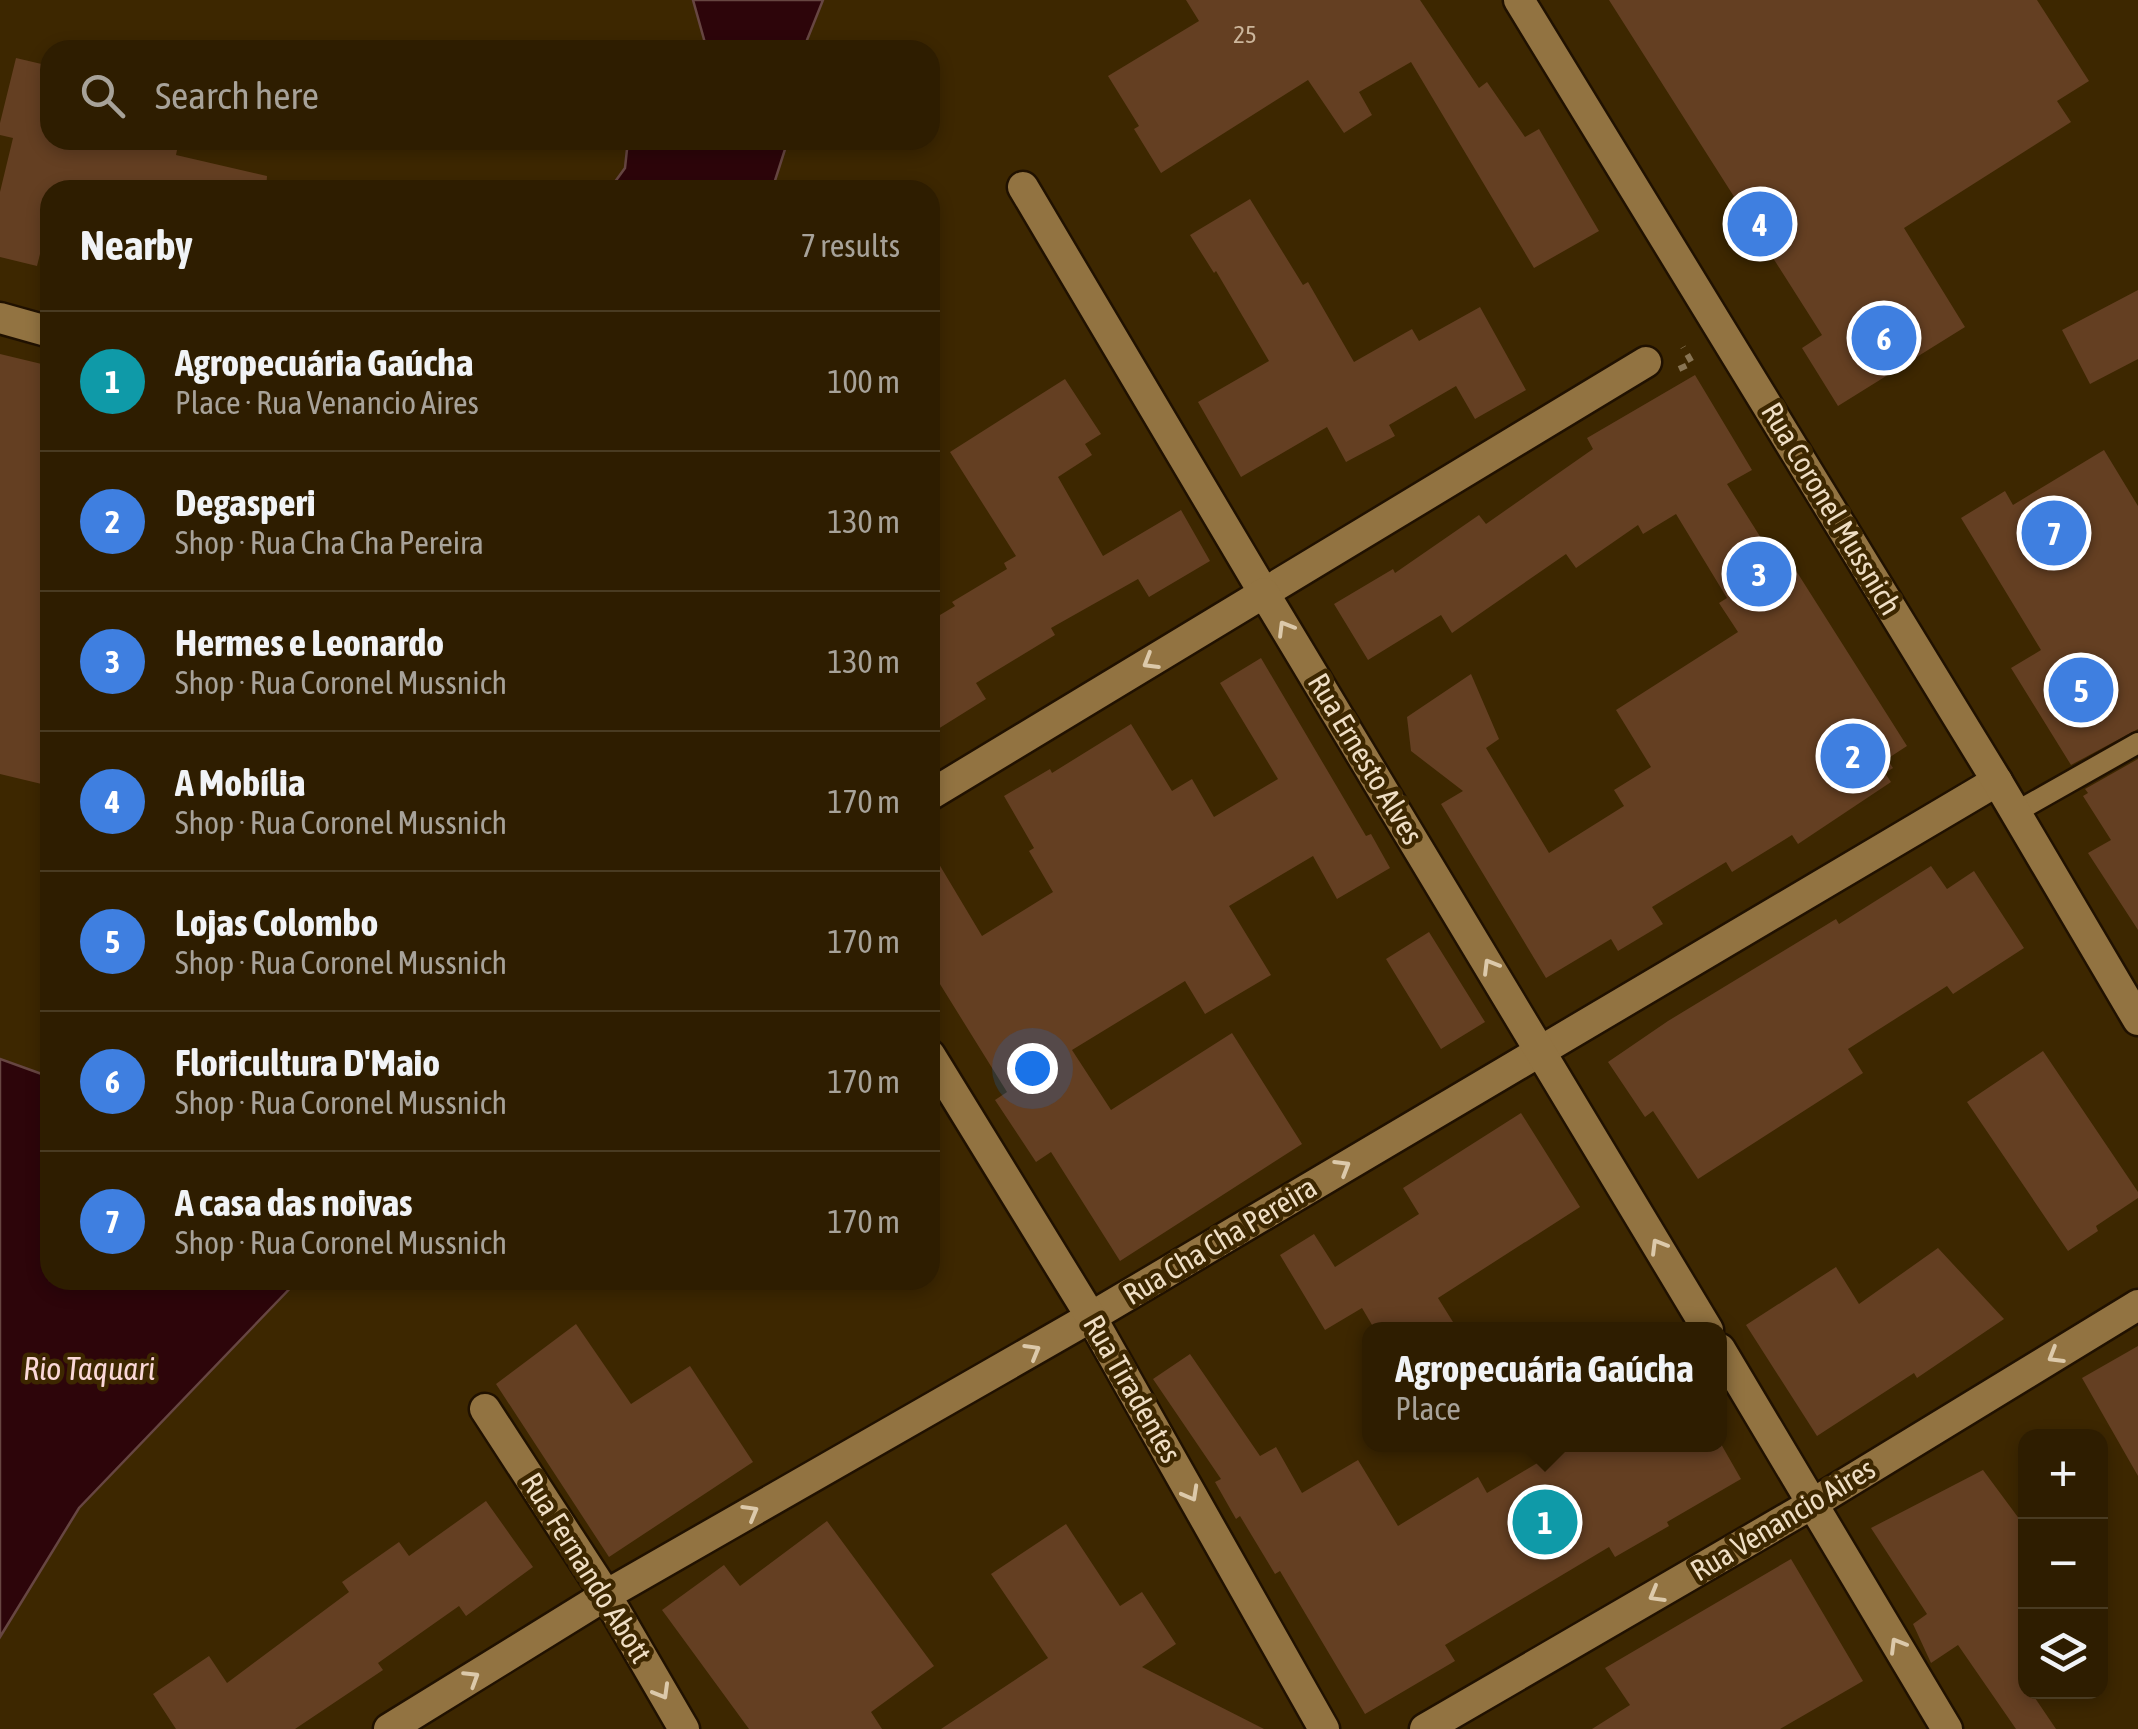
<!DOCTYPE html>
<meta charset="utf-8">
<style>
:root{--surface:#2e1d00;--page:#3a2a0f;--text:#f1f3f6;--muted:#a7a299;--line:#493b22;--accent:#8bbafc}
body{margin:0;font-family:"Asap Condensed",sans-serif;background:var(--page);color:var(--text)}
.controls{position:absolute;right:30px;bottom:30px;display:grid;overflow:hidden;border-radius:20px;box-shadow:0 5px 15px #0003}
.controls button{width:90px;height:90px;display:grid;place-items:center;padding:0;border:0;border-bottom:2px solid var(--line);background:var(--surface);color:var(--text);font:50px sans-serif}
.you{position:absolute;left:1032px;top:1068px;width:35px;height:35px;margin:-25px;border:8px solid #fff;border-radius:50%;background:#1a73e8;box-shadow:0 0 0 15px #1a73e833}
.badge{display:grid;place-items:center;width:65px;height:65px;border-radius:50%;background:var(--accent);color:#fff;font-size:32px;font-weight:700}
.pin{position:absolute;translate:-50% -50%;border:5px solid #fff;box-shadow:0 2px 10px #0006}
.popup{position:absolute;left:1362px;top:1322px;width:365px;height:130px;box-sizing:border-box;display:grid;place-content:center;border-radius:20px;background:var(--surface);filter:drop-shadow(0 2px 8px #0005);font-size:32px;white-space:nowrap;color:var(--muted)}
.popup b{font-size:38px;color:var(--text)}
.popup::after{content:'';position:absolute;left:50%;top:100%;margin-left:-20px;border:20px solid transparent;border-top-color:var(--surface)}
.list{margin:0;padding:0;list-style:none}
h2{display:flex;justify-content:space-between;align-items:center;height:130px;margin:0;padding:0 40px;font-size:42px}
h2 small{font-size:32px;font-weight:400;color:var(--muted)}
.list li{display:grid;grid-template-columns:65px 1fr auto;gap:30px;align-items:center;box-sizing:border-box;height:140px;padding:0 40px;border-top:2px solid var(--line)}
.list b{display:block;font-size:38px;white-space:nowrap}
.list p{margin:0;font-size:32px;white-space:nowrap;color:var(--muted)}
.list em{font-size:32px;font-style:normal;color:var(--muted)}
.icon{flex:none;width:55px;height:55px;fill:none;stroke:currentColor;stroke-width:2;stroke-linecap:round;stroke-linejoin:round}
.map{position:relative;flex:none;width:2138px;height:1729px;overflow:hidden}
.search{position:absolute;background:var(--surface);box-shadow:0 5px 15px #0003;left:40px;top:40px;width:900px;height:110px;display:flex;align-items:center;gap:25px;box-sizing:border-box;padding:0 35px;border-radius:30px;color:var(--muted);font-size:38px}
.panel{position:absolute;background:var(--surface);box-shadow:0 5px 15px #0003;left:40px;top:180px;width:900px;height:1110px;border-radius:30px}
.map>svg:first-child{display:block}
</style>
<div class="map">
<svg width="2138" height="1729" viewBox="0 0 2138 1729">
<rect width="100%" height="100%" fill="#3d2700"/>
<!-- water -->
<path fill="#2d050a" stroke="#674642" stroke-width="2.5" d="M693 0H823L803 50H707Z
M628 140H788L772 190H609L625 168Z
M0 1059 50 1077V1280H298L79 1508 0 1637Z"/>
<!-- building -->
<path fill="#643f22" d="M1186 0H1420L1479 88 1487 82 1525 137 1539 129 1599 231 1534 268 1411 62 1359 92 1372 115 1344 133 1308 80 1161 173 1134 129 1139 126 1108 76 1199 21Z
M1609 0H2037L2089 81 2057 101 2071 122 1904 228 1965 327 1838 406 1802 348 1822 335Z
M16 58 50 66V140H179L176 155 267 176 266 190H50V214L37 266 0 257V192L13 138 0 135V123Z
M1250 199 1303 285 1308 282 1354 362 1412 329 1419 341 1480 307 1526 390 1475 419 1456 386 1389 425 1395 436 1346 462 1327 427 1241 477 1198 402 1269 361 1216 271 1214 273 1190 235Z
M2138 290V359L2090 384 2062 330Z
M0 354 50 366V786L0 774Z
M1695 375 1752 470 1727 484 1778 565 1788 558 1907 746 1887 759 1893 768 1885 773 1891 782 1798 844 1792 835 1732 872 1726 862 1652 907 1663 924 1618 951 1611 939 1546 978 1441 804 1463 791 1411 751 1407 717 1471 674 1499 739 1486 748 1549 853 1624 806 1614 790 1651 767 1616 710 1738 632 1719 603 1727 598 1676 514 1643 534 1638 525 1576 568 1566 554 1452 633 1441 615 1368 660 1334 604 1393 569 1395 573 1479 515 1486 524 1593 449 1587 438Z
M1065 379 1101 434 1085 444 1092 455 1058 477 1103 556 1181 510 1210 561 1149 597 1138 579 1051 628 1055 635 976 683 986 699 930 734V621L955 606 952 602 1007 569 1004 563 1016 556 950 452Z
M2104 450 2138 506V729L2071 765 2011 668 2041 650 1961 518 2005 491 2013 505Z
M1261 658 1366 836 1371 834 1390 868 1337 899 1313 856 1229 906 1271 975 1205 1014 1185 981 1072 1050 1111 1110 1232 1033 1302 1144 1120 1261 1051 1152 1036 1162 995 1100 1007 1092 930 968V849L982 936 1053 892 1029 851 1034 848 1004 796 1050 769 1052 773 1131 724 1172 791 1192 779 1214 817 1278 779 1220 683Z
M2138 759V930L2088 853 2111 840 2083 796 2088 793 2085 789Z
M1931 866 1947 889 1974 871 2024 948 1953 994 1947 986 1848 1049 1863 1073 1698 1179 1653 1111 1645 1117 1608 1062 1668 1021 1836 919 1839 924Z
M1429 932 1485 1022 1441 1049 1386 959Z
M2043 1051 2138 1192V1198L2096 1226 2098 1231 2068 1251 1967 1102Z
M1521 1113 1580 1207 1438 1298 1458 1330H1375L1362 1308 1325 1330 1280 1255 1314 1234 1335 1267 1419 1214 1403 1188Z
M1938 1248 2004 1319 1917 1378 1914 1373 1817 1436 1746 1325 1836 1267 1859 1304Z
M576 1324 631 1404 690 1366 753 1462 609 1557 496 1384Z
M2138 1346V1476L2082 1378Z
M1190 1354 1260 1456 1276 1447 1302 1493 1358 1460 1398 1526 1478 1477 1487 1493 1569 1444H1721L1741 1479 1667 1522 1669 1526 1615 1557 1609 1547 1445 1645 1455 1661 1365 1714 1280 1571 1275 1574 1240 1516 1236 1519 1215 1482 1221 1479 1153 1379Z
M1983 1470 2026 1528V1675L2022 1678 2026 1692H2031L2056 1729H2016L1958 1645 1931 1663 1913 1624 1927 1614 1871 1528Z
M486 1501 533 1567 466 1616 459 1606 378 1663 383 1670 295 1729H176L153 1694 209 1656 227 1683 349 1592 342 1582 399 1542 409 1556Z
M827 1521 934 1666 871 1712 882 1729H749L662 1610 724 1565 740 1586Z
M1066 1524 1120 1606 1142 1592 1176 1644 1142 1667 1264 1729H941L1048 1658 991 1574Z
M1791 1559 1863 1681 1780 1729H1592L1630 1705 1605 1668Z"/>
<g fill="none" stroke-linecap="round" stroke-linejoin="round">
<defs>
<path id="lane" d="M2016 812 2138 743"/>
<path id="street" d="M1023 187 1264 593 1646 362
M485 1409 606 1595 684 1729
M389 1729 606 1595 1091 1317 1997 781"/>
<path id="secondary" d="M1519 0 1997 781 2138 1020
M0 318 50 332
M930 795 1264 593 1708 1330
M930 1055 1091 1317 1324 1729
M1720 1349 1947 1729
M1425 1729 1812 1504 2138 1305"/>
</defs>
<!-- lane casing -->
<use href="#lane" stroke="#201100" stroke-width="25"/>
<!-- street casing -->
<use href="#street" stroke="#201100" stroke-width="35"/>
<!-- secondary casing -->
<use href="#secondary" stroke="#201100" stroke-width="35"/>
<!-- path -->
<path stroke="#887453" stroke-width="6" stroke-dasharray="8 8" stroke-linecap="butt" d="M1679 369 1692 363 1683 347"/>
<!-- lane -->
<use href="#lane" stroke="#927341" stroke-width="20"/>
<!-- street -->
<use href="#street" stroke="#927341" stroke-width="30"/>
<!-- secondary -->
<use href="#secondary" stroke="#927341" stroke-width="30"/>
</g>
<!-- one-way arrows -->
<defs><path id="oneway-chevron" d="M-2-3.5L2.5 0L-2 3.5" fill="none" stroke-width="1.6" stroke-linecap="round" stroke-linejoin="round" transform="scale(2.5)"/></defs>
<g stroke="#dcc9aa">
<use href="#oneway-chevron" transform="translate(1285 628) rotate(-121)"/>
<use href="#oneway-chevron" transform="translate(1150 662) rotate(149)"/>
<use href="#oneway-chevron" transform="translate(1490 966) rotate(-121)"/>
<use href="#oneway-chevron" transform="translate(1343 1167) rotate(-31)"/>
<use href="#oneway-chevron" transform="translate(1658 1246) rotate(-121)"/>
<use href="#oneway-chevron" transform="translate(1033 1351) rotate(-30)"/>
<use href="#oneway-chevron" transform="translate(2055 1356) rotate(149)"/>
<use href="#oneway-chevron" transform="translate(1191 1494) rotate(61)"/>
<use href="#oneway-chevron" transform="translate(751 1512) rotate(-30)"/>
<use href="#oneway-chevron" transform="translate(1656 1595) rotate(150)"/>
<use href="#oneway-chevron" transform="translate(1897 1645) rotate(-121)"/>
<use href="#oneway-chevron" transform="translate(472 1678) rotate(-32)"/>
<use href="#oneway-chevron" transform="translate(662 1692) rotate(60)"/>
</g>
<g text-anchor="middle" stroke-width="9" stroke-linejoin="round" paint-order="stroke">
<!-- number labels -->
<g font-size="25" fill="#ccb69c">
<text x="1245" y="43">25</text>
</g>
<!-- street labels -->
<g font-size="30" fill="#efdec4" stroke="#3d2700">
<text transform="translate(1831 509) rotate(59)" y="10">Rua Coronel Mussnich</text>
<text transform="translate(1365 759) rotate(59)" y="10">Rua Ernesto Alves</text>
<text transform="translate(1220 1241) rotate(-31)" y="10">Rua Cha Cha Pereira</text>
<text transform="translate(1132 1389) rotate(60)" y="10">Rua Tiradentes</text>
<text transform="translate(1783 1520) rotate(-31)" y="10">Rua Venancio Aires</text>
<text transform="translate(586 1568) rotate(58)" y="10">Rua Fernando Abott</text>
</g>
<!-- water labels -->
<g font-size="32" font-style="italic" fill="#fbd8d8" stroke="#3d2700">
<text x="89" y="1380">Rio Taquari</text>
</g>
</g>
</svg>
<div class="controls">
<button>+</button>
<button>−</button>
<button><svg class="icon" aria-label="layers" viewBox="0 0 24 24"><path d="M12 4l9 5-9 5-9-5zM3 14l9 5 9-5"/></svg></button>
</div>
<div class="you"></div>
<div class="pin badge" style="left:1545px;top:1522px;background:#0f9aa8">1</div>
<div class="popup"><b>Agropecuária Gaúcha</b>Place</div>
<div class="pin badge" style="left:1853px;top:756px;background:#3f7fe0">2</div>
<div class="pin badge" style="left:1759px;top:574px;background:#3f7fe0">3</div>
<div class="pin badge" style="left:1760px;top:224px;background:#3f7fe0">4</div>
<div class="pin badge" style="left:2081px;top:690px;background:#3f7fe0">5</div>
<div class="pin badge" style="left:1884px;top:338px;background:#3f7fe0">6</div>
<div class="pin badge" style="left:2054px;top:533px;background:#3f7fe0">7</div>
<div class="search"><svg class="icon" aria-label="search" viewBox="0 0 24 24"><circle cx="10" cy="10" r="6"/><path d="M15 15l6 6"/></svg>Search here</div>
<section class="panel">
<h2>Nearby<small>7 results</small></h2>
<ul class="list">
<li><span class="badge" style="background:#0f9aa8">1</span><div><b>Agropecuária Gaúcha</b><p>Place · Rua Venancio Aires</p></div><em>100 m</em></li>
<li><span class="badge" style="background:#3f7fe0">2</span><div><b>Degasperi</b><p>Shop · Rua Cha Cha Pereira</p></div><em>130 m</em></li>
<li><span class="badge" style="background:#3f7fe0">3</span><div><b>Hermes e Leonardo</b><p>Shop · Rua Coronel Mussnich</p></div><em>130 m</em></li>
<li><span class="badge" style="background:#3f7fe0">4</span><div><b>A Mobília</b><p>Shop · Rua Coronel Mussnich</p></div><em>170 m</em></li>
<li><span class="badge" style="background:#3f7fe0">5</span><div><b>Lojas Colombo</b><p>Shop · Rua Coronel Mussnich</p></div><em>170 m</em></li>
<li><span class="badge" style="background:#3f7fe0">6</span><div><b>Floricultura D'Maio</b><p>Shop · Rua Coronel Mussnich</p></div><em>170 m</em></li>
<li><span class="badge" style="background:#3f7fe0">7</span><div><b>A casa das noivas</b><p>Shop · Rua Coronel Mussnich</p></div><em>170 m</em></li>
</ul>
</section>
</div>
